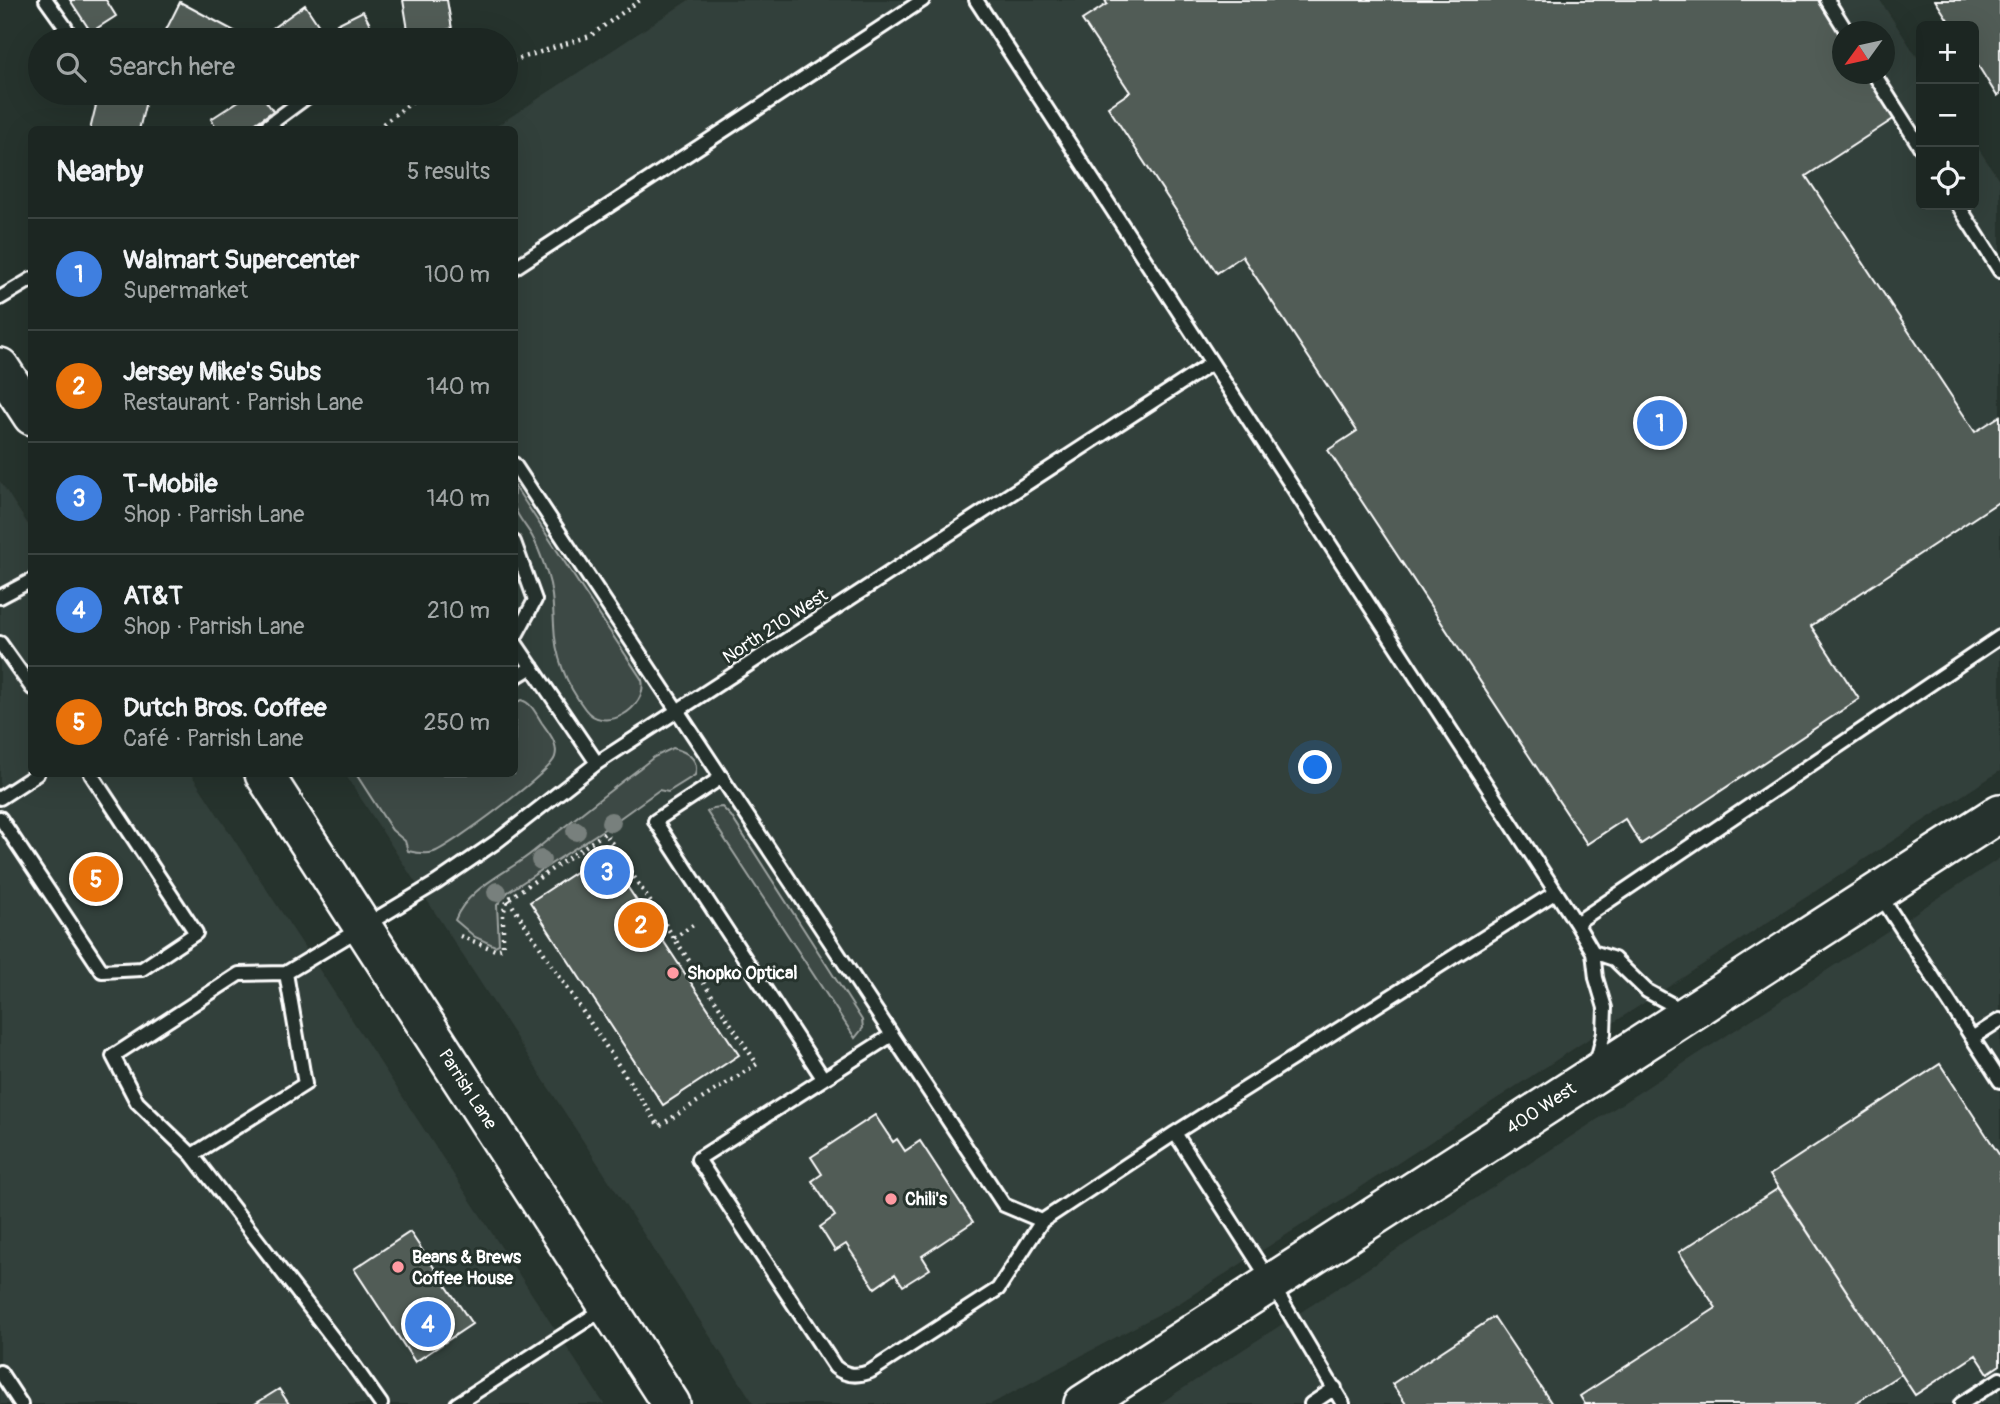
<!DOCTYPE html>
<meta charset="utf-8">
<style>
:root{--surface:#1c2622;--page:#252e2a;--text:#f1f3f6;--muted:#a0a5a5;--line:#3a4340;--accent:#8c9099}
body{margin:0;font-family:Pangolin,sans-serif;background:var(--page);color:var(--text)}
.controls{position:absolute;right:21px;top:21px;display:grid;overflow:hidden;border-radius:10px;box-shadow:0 7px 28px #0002}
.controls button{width:63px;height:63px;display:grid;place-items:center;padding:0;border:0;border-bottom:2px solid var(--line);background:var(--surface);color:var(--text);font:35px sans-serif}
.compass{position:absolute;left:1832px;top:21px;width:63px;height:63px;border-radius:50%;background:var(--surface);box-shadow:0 7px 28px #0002;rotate:237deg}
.you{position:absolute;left:1316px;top:768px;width:24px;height:24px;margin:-18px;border:5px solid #fff;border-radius:50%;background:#1a73e8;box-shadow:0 0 0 10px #1a73e833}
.badge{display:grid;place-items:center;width:46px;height:46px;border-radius:50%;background:var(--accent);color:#fff;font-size:23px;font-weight:700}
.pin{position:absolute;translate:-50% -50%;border:4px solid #fff;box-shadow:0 2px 7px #0006}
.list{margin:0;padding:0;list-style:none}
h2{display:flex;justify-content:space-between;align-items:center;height:91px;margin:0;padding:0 28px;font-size:30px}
h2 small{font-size:23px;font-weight:400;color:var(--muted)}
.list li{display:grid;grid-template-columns:46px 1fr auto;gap:21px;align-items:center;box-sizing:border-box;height:112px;padding:0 28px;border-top:2px solid var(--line)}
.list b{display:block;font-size:26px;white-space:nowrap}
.list p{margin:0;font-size:23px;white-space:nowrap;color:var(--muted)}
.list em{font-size:23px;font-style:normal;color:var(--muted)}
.icon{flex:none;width:38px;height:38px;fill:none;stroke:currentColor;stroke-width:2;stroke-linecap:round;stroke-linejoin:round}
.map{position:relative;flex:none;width:2000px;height:1404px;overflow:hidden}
.search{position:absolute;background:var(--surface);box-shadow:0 7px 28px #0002;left:28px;top:28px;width:490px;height:77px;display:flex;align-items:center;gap:18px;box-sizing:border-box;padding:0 24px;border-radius:38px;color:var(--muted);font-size:26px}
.panel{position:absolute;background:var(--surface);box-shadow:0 7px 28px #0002;left:28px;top:126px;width:490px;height:651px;border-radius:10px}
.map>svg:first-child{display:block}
</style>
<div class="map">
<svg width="2000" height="1404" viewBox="0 0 2000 1404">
<rect width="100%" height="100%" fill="#26332d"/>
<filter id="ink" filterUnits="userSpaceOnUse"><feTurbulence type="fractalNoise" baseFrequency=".0143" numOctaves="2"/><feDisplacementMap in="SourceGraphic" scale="14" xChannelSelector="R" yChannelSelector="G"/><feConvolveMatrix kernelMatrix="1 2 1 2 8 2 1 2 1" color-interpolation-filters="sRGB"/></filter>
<g filter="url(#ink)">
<!-- built -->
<path fill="#333f3a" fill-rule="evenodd" d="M689 0H1880L1921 63V205H1974V142L2000 181V771L1352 1193 1178 1304 991 1404H754L345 774H514V130L492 129ZM1842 32H1884V74H1842Z
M0 481 31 529 32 774H191L604 1404H0Z
M2000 858V1404H1159Z"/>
<!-- green -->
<path fill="#3e4944" stroke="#9ea4a2" stroke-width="2" d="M514 485 642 680C648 708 604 735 585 709 566 684 555 657 554 625 553 607 553 591 547 573 543 562 539 549 533 538 528 528 517 517 514 506 513 499 514 491 514 485Z
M521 700C532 703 536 714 542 723 549 733 559 744 555 757 551 772 452 845 434 852 425 855 416 853 408 851L405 841 392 830 356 774H514L515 703Z
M673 748C687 752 700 759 695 775L668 792 659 790 609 826 508 892 497 905 499 944 495 946 475 937 455 920C468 887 508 873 534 851 569 823 604 795 640 768L654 757Z
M722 807 731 816 862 1020 863 1028 855 1038 707 812 713 808Z"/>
<!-- building -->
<path fill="#515c57" stroke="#fff" stroke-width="2" d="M70 0H106L116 16 91 32Z
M403 0H447L452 29 409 36Z
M1105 0H1818L1842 37V74H1867L1895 118 1806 176 1975 432 2000 416V501L1811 626 1859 699 1641 844 1625 819 1587 844 1328 450 1357 431 1242 256 1217 273 1108 107 1130 92 1082 20 1107 4Z
M1935 0H2000V94L1997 96 1974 59V26H1952Z
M180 2 251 40H161Z
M305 5 321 29 304 40H277L270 30Z
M363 11 378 40H346L337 24Z
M99 93H148L139 130H90Z
M251 93H260L273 111 246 130H218L211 119Z
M605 853 739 1055 663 1105 530 902Z
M1940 1064 2000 1156V1365L1988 1373 1976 1355 1915 1395 1770 1175Z
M875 1115 893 1142 897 1139 905 1151 920 1141 973 1222 922 1256 930 1269 903 1286 895 1274 875 1288 846 1244 835 1251 820 1227 835 1216 812 1181 822 1174 811 1157Z
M1779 1188 1901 1374 1854 1404H1585L1580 1396 1716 1308 1679 1252Z
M410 1232 472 1324 415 1362 354 1269Z
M1494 1317 1552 1404H1406L1392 1384Z
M279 1389 289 1404H255Z"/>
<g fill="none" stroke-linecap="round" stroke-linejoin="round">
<defs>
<path id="service" d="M46 0 66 28
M976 0 1576 923 1593 952 1596 978 1605 1008 1604 1033 1596 1064
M1827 0 1847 32
M1874 74 1921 148
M262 130 312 93
M1958 205 2000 271
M514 268 923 0
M0 298 32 279
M514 464 892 1035 698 1159 835 1367C846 1376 857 1377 871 1371L998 1289 1042 1221 1175 1133 1270 1281 1343 1404
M514 542 535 600 514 639
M0 597 32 580
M514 641 597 763
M0 643 32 688
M514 678 532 667
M722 777 655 821 823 1078
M0 798 37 774
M0 818 102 971 142 969 196 933 91 774
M1880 895 2000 1081
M1576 923 2000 637
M1593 952 1614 959 1647 991 1682 1010
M892 1035 1004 1205 1042 1221
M1972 1038 2000 1020
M1175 1133 1556 892
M192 1155 137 1102 113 1056 239 974 286 973
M0 1372 21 1404
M381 1404 352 1363 192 1155 305 1084 286 973 436 883 496 842 597 763 1212 363
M457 1404 607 1307
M1311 1404 1335 1388
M1961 1404 2000 1379"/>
<path id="secondary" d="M0 367 32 416
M264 774 671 1404
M1083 1404 2000 813"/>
</defs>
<!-- service casing -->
<use href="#service" stroke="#fff" stroke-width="18"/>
<!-- secondary casing -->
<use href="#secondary" stroke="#fff" stroke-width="42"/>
<!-- path -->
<path stroke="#fff" stroke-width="4.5" stroke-dasharray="2 5" stroke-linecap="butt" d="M506 63 590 36 640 0
M380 130 384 123 424 93
M460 936 495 950 503 948V913L508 899 605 833 757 1064 659 1126 508 899
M674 938 696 923"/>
<!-- service -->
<use href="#service" stroke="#26332d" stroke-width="12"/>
<!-- secondary -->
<use href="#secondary" stroke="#26332d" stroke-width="37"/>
</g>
<!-- trees -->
<g fill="#78807d">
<circle cx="611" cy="822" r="10"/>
<circle cx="576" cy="831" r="10"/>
<circle cx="541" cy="860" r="10"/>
<circle cx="497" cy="892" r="10"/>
</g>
</g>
<!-- markers -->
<g fill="#ff9aa2" stroke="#26332d" stroke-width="2.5">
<circle cx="673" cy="973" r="7"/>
<circle cx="891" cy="1199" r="7"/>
<circle cx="398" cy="1267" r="7"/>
</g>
<g text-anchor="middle" stroke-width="6" stroke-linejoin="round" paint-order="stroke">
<!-- street labels -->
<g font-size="18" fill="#fff" stroke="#26332d">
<text transform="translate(775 626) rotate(-33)" y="6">North 210 West</text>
<text transform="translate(468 1089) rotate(57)" y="6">Parrish Lane</text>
<text transform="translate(1541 1108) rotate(-33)" y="6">400 West</text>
</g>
<!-- poi labels -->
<g font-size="18" font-weight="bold" fill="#fff" stroke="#26332d" text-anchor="start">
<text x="687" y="979">Shopko Optical</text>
<text x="905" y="1205">Chili's</text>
<text x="412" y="1263">Beans &amp; Brews<tspan x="412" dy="21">Coffee House</tspan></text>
</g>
</g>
</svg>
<div class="controls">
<button>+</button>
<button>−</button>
<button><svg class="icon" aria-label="locate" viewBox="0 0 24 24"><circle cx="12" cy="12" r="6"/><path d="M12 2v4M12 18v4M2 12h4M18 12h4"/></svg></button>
</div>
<svg class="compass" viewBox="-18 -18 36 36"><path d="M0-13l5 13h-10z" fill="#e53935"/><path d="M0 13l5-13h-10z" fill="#a0a5a5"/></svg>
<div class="you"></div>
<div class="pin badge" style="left:1660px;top:423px;background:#3f7fe0">1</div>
<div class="pin badge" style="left:641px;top:925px;background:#e8710a">2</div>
<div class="pin badge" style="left:607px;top:872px;background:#3f7fe0">3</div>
<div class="pin badge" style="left:428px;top:1324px;background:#3f7fe0">4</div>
<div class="pin badge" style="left:96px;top:879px;background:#e8710a">5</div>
<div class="search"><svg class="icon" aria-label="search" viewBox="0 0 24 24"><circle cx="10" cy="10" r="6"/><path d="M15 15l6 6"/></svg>Search here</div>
<section class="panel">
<h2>Nearby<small>5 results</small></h2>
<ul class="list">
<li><span class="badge" style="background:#3f7fe0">1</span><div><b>Walmart Supercenter</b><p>Supermarket</p></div><em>100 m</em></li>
<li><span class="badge" style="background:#e8710a">2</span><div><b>Jersey Mike's Subs</b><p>Restaurant · Parrish Lane</p></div><em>140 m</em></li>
<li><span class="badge" style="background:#3f7fe0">3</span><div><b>T-Mobile</b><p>Shop · Parrish Lane</p></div><em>140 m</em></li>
<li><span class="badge" style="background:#3f7fe0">4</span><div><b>AT&amp;T</b><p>Shop · Parrish Lane</p></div><em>210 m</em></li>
<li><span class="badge" style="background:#e8710a">5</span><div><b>Dutch Bros. Coffee</b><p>Café · Parrish Lane</p></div><em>250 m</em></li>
</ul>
</section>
</div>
